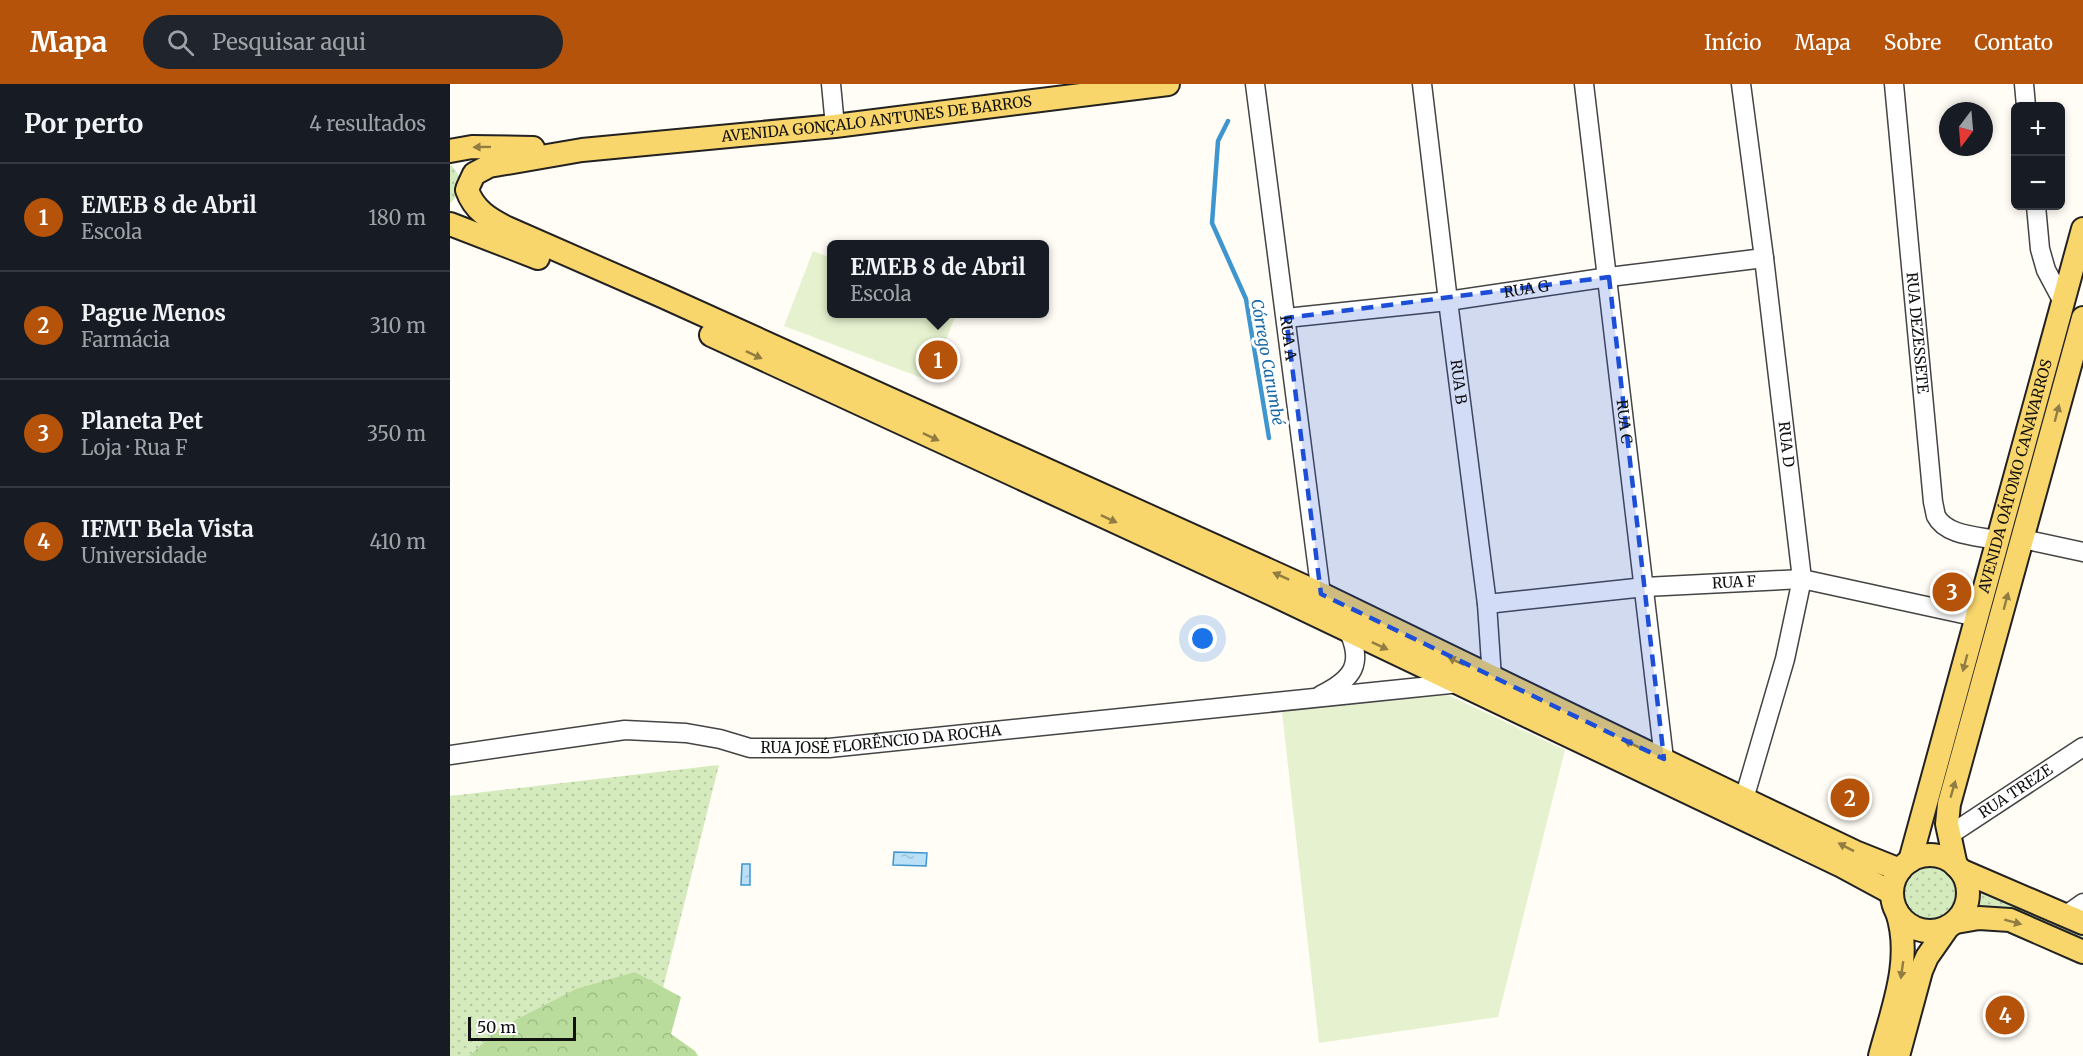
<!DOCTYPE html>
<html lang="pt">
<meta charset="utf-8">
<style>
:root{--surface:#171b24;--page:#20242c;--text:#f1f3f6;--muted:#9ea1a6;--line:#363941;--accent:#b45309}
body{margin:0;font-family:Merriweather,serif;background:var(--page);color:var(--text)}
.controls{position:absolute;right:18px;top:18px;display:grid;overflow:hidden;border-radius:9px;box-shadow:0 3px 9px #0003}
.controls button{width:54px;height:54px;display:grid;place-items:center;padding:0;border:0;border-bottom:2px solid var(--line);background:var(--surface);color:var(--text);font:30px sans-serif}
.compass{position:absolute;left:1489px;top:18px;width:54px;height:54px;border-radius:50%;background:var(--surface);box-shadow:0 3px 9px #0003;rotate:196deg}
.scale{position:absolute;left:18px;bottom:15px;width:108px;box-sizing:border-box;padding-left:6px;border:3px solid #111;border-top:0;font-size:16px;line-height:21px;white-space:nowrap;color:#111;-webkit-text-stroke:4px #fff;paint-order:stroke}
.you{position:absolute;left:753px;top:555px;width:21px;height:21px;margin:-15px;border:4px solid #fff;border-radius:50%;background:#1a73e8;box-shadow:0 0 0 9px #1a73e833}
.badge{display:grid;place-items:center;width:39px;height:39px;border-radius:50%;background:var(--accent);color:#fff;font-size:20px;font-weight:700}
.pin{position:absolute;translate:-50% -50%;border:3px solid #fff;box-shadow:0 2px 6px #0006}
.popup{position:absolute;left:377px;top:156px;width:222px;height:78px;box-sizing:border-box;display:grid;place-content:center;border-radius:9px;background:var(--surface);filter:drop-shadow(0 2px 4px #0005);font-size:20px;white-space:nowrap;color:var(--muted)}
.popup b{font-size:22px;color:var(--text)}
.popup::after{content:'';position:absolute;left:50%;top:100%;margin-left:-12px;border:12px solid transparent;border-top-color:var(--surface)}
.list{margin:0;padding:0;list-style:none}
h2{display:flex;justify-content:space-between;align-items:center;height:78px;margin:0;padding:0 24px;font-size:26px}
h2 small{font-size:20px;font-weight:400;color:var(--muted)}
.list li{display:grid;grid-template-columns:39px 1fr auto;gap:18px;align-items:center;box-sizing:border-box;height:108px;padding:0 24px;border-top:2px solid var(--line)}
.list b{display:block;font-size:22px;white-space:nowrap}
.list p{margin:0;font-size:20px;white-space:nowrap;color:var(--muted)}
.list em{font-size:20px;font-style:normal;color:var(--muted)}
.icon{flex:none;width:33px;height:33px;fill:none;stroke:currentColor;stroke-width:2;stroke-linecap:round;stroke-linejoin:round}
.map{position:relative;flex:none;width:1633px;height:972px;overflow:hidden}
header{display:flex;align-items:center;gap:36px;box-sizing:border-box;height:84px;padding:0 30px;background:var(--accent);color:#fff}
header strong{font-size:28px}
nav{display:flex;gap:33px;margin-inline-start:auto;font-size:21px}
.search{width:420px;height:54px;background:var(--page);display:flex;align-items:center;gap:15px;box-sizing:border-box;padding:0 21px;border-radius:33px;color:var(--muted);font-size:22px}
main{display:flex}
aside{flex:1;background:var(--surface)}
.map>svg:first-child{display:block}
</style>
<header>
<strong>Mapa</strong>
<div class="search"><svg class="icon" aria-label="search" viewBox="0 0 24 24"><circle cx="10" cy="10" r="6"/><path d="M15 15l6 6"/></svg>Pesquisar aqui</div>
<nav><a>Início</a><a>Mapa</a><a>Sobre</a><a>Contato</a></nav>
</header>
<main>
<aside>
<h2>Por perto<small>4 resultados</small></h2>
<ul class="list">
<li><span class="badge">1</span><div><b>EMEB 8 de Abril</b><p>Escola</p></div><em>180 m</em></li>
<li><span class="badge">2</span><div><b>Pague Menos</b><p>Farmácia</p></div><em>310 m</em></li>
<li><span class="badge">3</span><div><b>Planeta Pet</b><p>Loja · Rua F</p></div><em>350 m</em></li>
<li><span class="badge">4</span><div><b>IFMT Bela Vista</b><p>Universidade</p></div><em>410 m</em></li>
</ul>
</aside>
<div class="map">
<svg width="1633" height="972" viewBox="0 0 1633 972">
<defs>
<pattern id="grass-dots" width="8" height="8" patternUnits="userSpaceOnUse" patternTransform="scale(1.5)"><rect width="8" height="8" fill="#d5ebbd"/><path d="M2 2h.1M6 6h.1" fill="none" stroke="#b6c8a1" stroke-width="1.8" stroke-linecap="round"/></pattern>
<pattern id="forest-crowns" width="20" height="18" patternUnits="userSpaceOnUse" patternTransform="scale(1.5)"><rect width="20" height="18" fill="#b9dc9c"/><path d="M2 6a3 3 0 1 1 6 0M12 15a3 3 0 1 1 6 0" fill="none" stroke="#9ebc85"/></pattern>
<pattern id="water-ripples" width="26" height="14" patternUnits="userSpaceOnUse" patternTransform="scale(1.5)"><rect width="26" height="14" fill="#b9e0f7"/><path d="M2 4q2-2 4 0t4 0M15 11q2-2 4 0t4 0" fill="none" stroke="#9ebfd3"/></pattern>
</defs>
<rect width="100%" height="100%" fill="#fffdf5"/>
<!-- grass -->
<path fill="url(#grass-dots)" d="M0 80C13 93 15 106 0 119Z
M269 681 213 904 185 888 48 945 19 972H0V712Z
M1450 808a32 32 0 1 1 64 0a32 32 0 1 1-64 0Z
M1529 803 1633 850V860L1529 828Z"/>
<!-- forest -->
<path fill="url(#forest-crowns)" d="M185 888 231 913 221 950 245 967 248 972H19L48 945 126 905Z"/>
<!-- pitch -->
<path fill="#e6f2cf" d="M363 167 381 174 382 230H506L480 297 334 242Z
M998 611 1115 666 1048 933 869 959 832 628Z"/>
<!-- water -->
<path fill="url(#water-ripples)" stroke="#3f96cf" stroke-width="1.5" d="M444 768 477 769 476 782 443 781Z
M292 780H300V801H291Z"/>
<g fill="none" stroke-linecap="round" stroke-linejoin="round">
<!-- stream -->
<path stroke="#3f96cf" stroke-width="4.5" d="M778 37 768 57 762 139 796 215 819 354"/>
<defs>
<g id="minor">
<path d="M381 0 385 42"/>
<path id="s1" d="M805 0 871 510"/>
<path id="s2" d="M972 0 998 217 1037 520 1042 594"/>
<path id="s3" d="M1134 0 1214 675"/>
<path id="s4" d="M1291 0 1314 174 1352 495 1335 575 1294 715"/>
<path id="s5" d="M1444 0 1483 418C1484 422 1485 428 1486 432 1496 452 1529 452 1547 456"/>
<path d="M1574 0 1576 22"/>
<path d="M1586 122 1590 165 1596 186 1613 218"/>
<path id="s6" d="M836 234 998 217 1159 193 1314 174"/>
<path d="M1573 455 1633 468"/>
<path id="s7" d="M1037 520 1195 503 1352 495 1527 533"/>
<path d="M871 611C903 595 914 580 898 546"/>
<path id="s8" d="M0 671 175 646 236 649 270 655 300 664H379L1010 599"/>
<path id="s9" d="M1498 752 1633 663"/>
<path d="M1616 831 1633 819"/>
</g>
<g id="major">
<path d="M0 67 22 63 83 64"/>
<path id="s10" d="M18 103 24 90 39 82 132 66 385 42 718 0"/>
<path d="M17 106C24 126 39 135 57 144L212 212 871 510 1294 715 1405 768 1450 786"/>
<path d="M0 140 88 174"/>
<path d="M261 251 824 511 1392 782 1442 809"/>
<circle cx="1480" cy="809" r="38"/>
<path id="s11" d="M1460 777 1633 145"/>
<path d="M1506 782 1497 740 1499 720 1633 234"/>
<path d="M1510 786 1633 839"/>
<path d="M1506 838 1529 834 1560 836 1633 868"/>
<path d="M1430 972C1442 926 1463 876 1447 828"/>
<path d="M1448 972 1471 887 1477 873 1498 843"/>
</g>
</defs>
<!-- minor casing -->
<use href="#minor" stroke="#444" stroke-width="21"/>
<!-- major casing -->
<use href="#major" stroke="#222" stroke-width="26"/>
<!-- minor -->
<use href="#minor" stroke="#fff" stroke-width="18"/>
<!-- major -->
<use href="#major" stroke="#f9d66b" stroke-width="22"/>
</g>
<!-- one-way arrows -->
<defs><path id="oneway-solid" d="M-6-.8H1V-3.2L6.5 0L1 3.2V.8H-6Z" transform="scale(1.5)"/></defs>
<g fill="#917d42">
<use href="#oneway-solid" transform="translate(32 63) rotate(179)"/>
<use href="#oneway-solid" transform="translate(304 271) rotate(25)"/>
<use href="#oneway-solid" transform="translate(1607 329) rotate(-75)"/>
<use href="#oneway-solid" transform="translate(481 353) rotate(25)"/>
<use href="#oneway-solid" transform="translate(659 435) rotate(25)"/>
<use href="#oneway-solid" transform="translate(831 492) rotate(-156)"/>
<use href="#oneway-solid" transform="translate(1556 517) rotate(-75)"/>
<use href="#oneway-solid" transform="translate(930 562) rotate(25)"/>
<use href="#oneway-solid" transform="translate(1006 577) rotate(-154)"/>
<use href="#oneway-solid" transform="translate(1515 579) rotate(105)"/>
<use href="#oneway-solid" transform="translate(1182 660) rotate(-155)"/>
<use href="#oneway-solid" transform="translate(1503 705) rotate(-74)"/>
<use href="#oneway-solid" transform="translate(1396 763) rotate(-153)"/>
<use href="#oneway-solid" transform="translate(1563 838) rotate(15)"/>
<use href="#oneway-solid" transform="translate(1452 886) rotate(98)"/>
</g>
<!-- marked area -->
<path fill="#1d4ed8" fill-opacity="0.2" stroke="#1d4ed8" stroke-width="4.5" stroke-dasharray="12 8" stroke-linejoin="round" d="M1159 193 1214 675 871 510 836 234Z"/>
<g text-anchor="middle" stroke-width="6" stroke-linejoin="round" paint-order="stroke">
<!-- street labels -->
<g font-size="15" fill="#111" stroke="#fff">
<text dy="5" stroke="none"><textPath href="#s10" startOffset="422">AVENIDA GONÇALO ANTUNES DE BARROS</textPath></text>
<text dy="5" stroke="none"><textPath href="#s6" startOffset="242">RUA G</textPath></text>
<text dy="5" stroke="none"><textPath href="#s5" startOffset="250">RUA DEZESSETE</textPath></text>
<text dy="5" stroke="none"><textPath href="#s1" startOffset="256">RUA A</textPath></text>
<text dy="5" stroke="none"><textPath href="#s2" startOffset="300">RUA B</textPath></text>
<text dy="5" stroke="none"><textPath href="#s3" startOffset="340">RUA C</textPath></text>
<text dy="5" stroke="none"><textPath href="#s4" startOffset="363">RUA D</textPath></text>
<text dy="5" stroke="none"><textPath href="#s11" startOffset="399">AVENIDA OÁTOMO CANAVARROS</textPath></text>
<text dy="5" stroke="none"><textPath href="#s7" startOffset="248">RUA F</textPath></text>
<text dy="5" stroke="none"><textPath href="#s8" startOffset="435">RUA JOSÉ FLORÊNCIO DA ROCHA</textPath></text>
<text dy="5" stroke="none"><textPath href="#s9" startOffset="81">RUA TREZE</textPath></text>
</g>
<!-- water labels -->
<g font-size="16" font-style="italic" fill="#1768a6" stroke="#fff">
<text transform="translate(818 278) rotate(80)" y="6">Córrego Carumbé</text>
</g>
</g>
</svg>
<div class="controls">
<button>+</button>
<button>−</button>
</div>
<svg class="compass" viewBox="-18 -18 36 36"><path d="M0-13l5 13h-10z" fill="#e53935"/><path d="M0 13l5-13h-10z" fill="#9ea1a6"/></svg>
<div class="scale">50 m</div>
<div class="you"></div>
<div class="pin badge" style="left:488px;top:276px">1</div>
<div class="popup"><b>EMEB 8 de Abril</b>Escola</div>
<div class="pin badge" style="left:1400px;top:714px">2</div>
<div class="pin badge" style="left:1502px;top:508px">3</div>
<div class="pin badge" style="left:1555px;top:931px">4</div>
</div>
</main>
